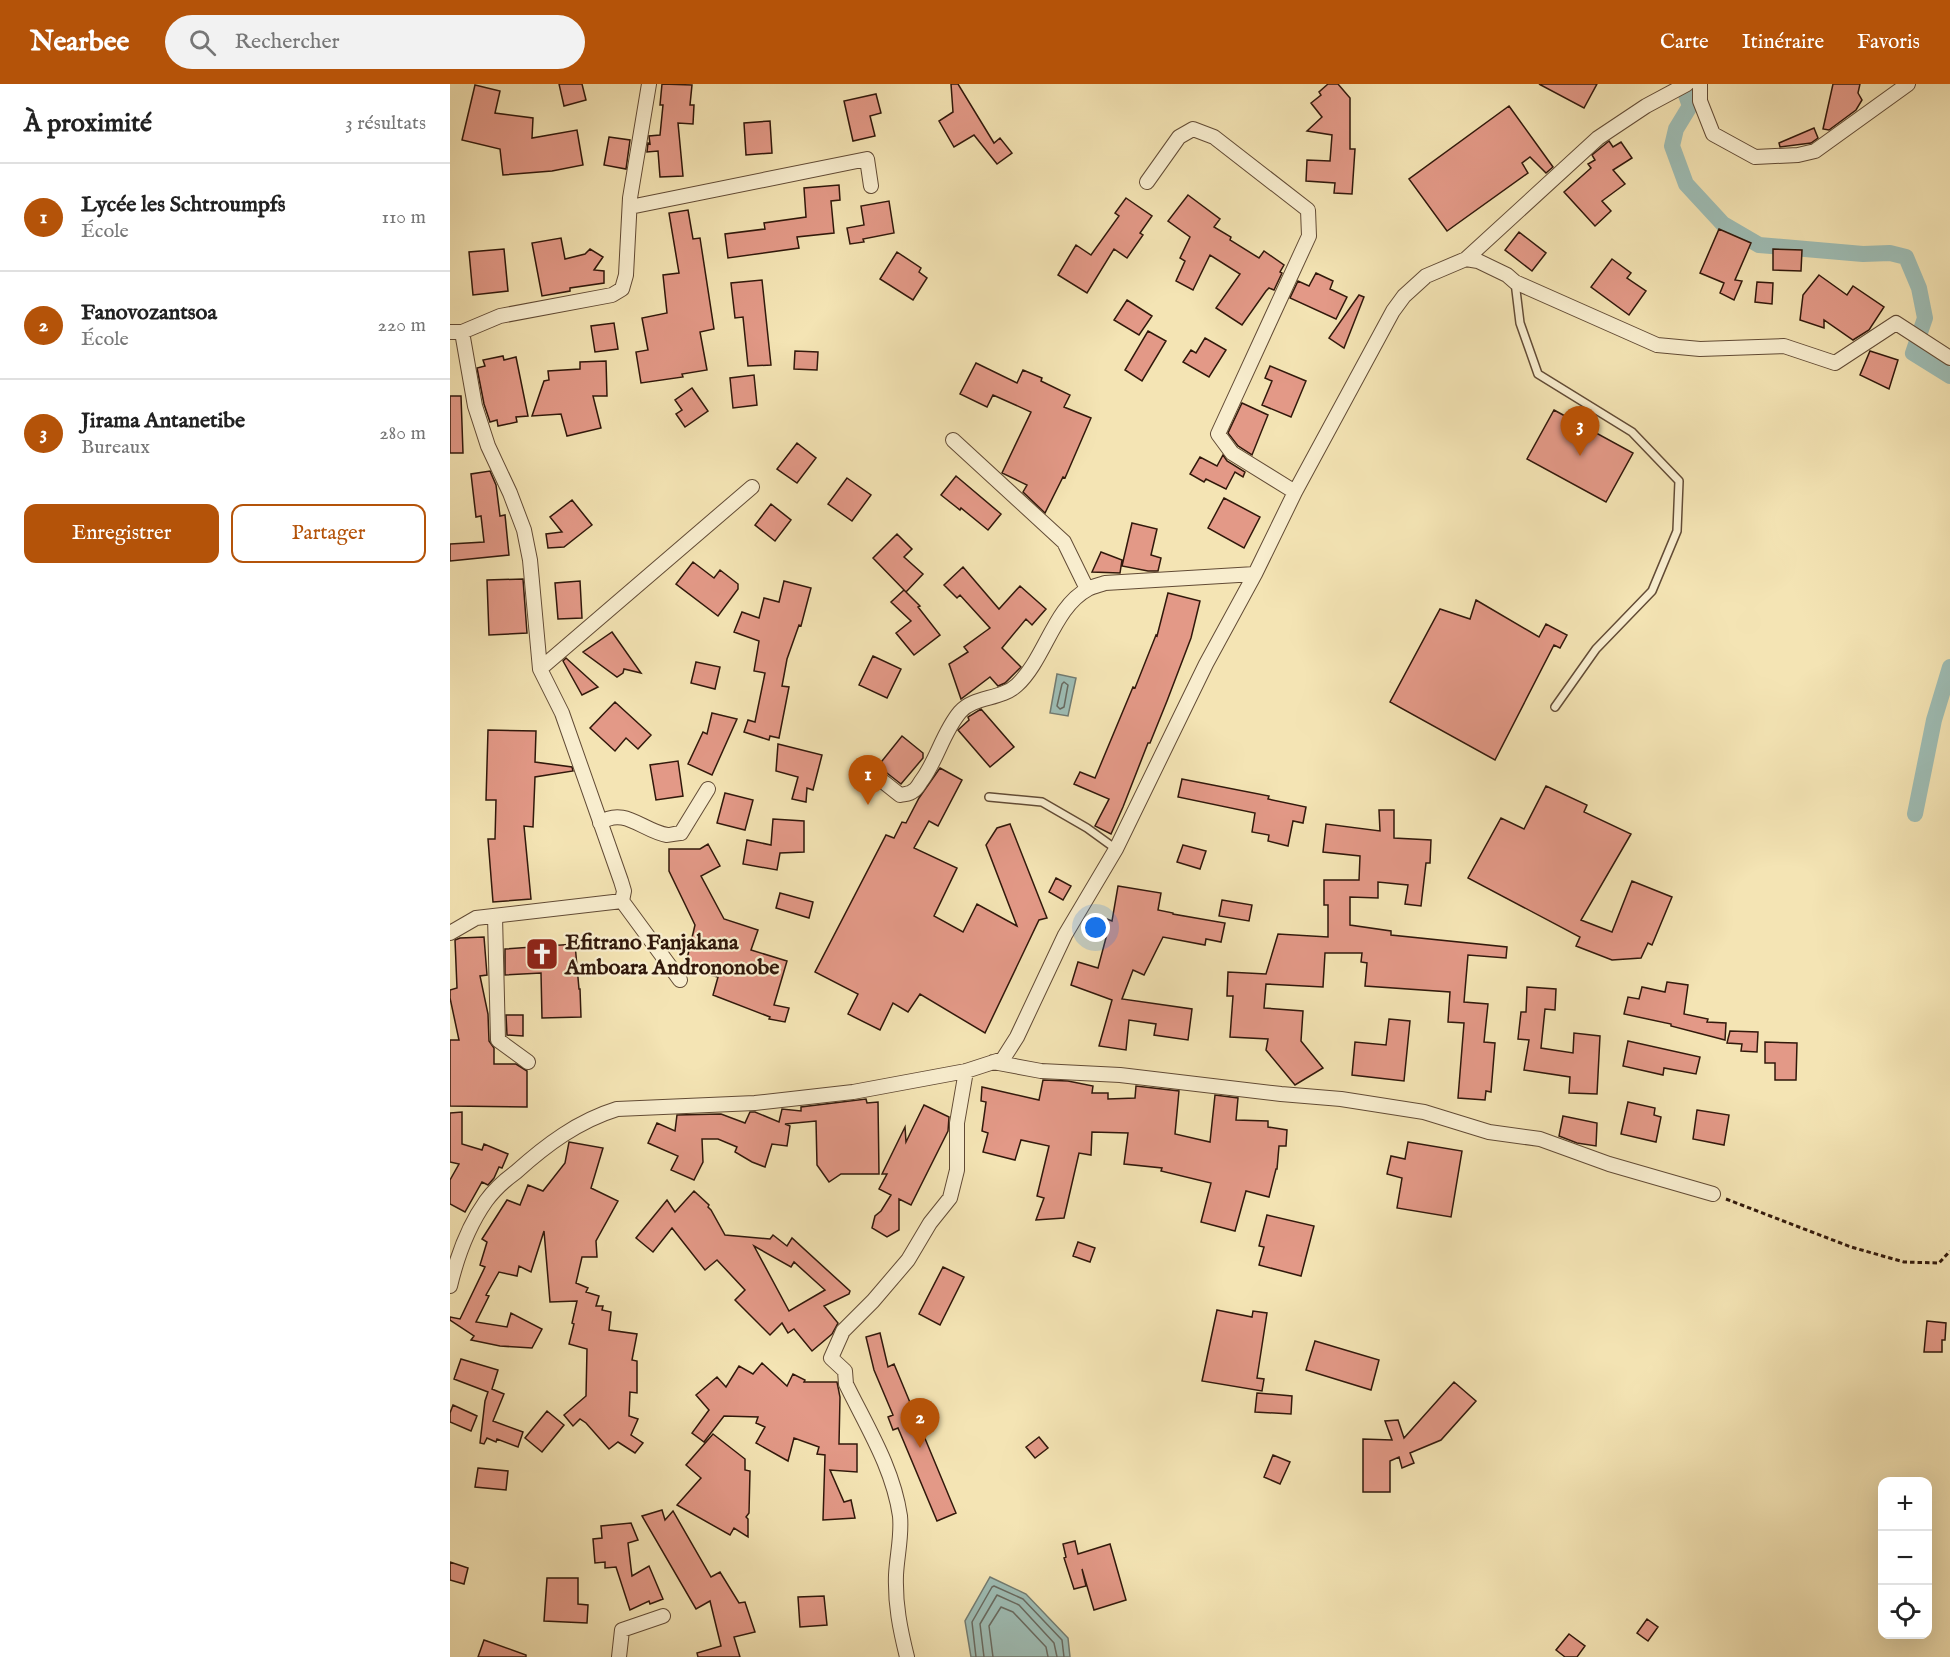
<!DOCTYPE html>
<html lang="fr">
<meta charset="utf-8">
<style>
:root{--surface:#fff;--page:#f2f2f2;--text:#222;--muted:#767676;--line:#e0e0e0;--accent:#b45309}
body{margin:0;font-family:"IM FELL English",serif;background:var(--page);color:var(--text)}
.controls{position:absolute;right:18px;bottom:18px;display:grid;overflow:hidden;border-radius:12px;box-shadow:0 6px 24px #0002}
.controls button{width:54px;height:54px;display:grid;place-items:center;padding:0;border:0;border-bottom:2px solid var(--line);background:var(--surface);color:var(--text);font:30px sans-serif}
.you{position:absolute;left:646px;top:844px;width:21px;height:21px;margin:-15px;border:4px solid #fff;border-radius:50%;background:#1a73e8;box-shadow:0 0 0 9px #1a73e833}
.badge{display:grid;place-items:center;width:39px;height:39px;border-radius:50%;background:var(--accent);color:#fff;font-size:20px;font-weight:700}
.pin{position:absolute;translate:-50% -50px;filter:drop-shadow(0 2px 3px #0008)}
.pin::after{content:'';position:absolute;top:32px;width:21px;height:18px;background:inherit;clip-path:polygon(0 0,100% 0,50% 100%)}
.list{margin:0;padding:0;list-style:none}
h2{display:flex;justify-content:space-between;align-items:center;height:78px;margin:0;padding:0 24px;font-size:26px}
h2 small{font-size:20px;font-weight:400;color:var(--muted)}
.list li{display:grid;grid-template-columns:39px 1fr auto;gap:18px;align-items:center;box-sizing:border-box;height:108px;padding:0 24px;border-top:2px solid var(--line)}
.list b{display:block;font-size:22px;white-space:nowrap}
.list p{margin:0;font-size:20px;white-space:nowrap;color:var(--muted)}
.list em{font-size:20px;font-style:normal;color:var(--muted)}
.actions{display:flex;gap:12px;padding:18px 24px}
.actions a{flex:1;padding:14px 0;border:2px solid var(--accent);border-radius:12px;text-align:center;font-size:21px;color:var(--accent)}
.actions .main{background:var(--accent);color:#fff}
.icon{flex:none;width:33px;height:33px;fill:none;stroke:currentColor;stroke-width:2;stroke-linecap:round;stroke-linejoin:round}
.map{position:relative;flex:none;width:1500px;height:1573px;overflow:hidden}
header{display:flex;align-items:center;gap:36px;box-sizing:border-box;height:84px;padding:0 30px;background:var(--accent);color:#fff}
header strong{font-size:28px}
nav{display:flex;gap:33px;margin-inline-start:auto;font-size:21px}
.search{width:420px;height:54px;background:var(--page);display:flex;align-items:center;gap:15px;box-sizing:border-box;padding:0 21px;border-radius:33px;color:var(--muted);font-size:22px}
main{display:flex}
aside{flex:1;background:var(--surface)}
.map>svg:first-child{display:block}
</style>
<header>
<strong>Nearbee</strong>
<div class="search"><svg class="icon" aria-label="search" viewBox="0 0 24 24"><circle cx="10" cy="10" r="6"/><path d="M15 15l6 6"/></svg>Rechercher</div>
<nav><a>Carte</a><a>Itinéraire</a><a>Favoris</a></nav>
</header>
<main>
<aside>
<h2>À proximité<small>3 résultats</small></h2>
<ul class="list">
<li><span class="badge">1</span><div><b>Lycée les Schtroumpfs</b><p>École</p></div><em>110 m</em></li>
<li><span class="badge">2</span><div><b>Fanovozantsoa</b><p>École</p></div><em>220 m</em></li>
<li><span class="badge">3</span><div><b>Jirama Antanetibe</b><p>Bureaux</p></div><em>280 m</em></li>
</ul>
<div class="actions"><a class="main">Enregistrer</a><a>Partager</a></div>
</aside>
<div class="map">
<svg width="1500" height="1573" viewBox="0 0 1500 1573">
<rect width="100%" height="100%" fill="#f4e4b4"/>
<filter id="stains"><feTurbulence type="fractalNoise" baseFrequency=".00333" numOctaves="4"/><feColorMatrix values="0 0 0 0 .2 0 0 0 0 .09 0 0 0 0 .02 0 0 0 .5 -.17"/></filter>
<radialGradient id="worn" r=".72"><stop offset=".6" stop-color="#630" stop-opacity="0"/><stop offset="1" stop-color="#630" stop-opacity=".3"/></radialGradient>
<!-- water -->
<path fill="#9ebdb5" stroke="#727b71" stroke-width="1.5" d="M607 590 626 594 618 632 600 629Z
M540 1493 576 1510 618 1554 620 1573H521L515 1537Z"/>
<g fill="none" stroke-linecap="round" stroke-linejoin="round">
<!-- shore -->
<path stroke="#686a60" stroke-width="1.5" d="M614 598 618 601 614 623 610 625 607 622 612 600Z
M526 1573 522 1538 542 1503 544 1502 573 1515 612 1556 614 1573
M534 1573 530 1540 547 1511 569 1521 604 1559 607 1573
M543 1573 539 1542 551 1523 563 1528 596 1563 598 1573"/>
<!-- canal -->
<path stroke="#9ebdb5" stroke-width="16" d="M1232 0 1240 22 1226 45 1222 62 1236 100 1273 140 1309 161 1413 170 1440 169 1456 173 1469 204 1475 234 1463 269 1500 292
M1465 730 1484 636 1500 583"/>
</g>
<!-- building -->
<path fill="#e39987" stroke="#31180b" stroke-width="1.5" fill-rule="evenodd" d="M109 0H132L136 16 114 22Z
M212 0 242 1 240 21H244L243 40 228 39 233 92 210 93 208 67 197 68 198 59 200 60 199 52 210 51 213 21H210Z
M501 0H508L544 59 550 54 562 69 547 80 524 51 504 63 489 37 503 28Z
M878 0H888L900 14V65H905L902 110 884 109 885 99 856 97 857 76 880 77 882 51 857 47 872 33 861 19 871 11 869 8Z
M1089 0H1147L1134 24Z
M1383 0H1410L1408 9 1412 16 1406 26 1379 46 1373 45Z
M25 1 50 7 45 29 83 34 82 54 127 46 133 81 102 87 53 91 50 65 12 56Z
M426 10 431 29 420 32 425 52 403 57 394 17Z
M1059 22 1103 83 1096 89 1080 73 1072 79 1078 89 997 147 959 95Z
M320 37 322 69 296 71 294 39Z
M1364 44 1368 54 1361 59 1330 63 1329 59Z
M159 53 180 56 176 85 154 81Z
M1159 57 1163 63 1171 58 1182 74 1163 86 1175 100 1152 117 1161 127 1145 142 1114 108 1141 84 1138 80 1145 76 1142 71Z
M389 101 390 116 381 117 384 149 347 153 349 164 278 174 275 150 315 145 314 139 356 133 354 104Z
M738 111 770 135 764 143 781 153 780 156 809 174 814 167 834 181 830 188 832 189 824 206 819 204 816 207 792 241 766 224 790 190 760 171 743 206 726 197 735 177 730 174 740 153 718 137Z
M676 114 702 132 690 149 693 151 677 174 664 165 637 209 608 191 626 161 641 171 669 132 665 129Z
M439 117 444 149 413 155 414 158 400 160 397 144 414 141 411 122Z
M238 126 243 155 250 154 264 245 250 248 257 286 232 290 233 293 191 299 186 268 198 266 192 234 217 229 213 191 229 189 219 129Z
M1269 145 1301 159 1285 196 1292 197 1284 216 1270 209 1274 199 1250 189Z
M1069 148 1096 169 1082 187 1055 166Z
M111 154 115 175 135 170 140 165 153 173 144 186 154 187V199L120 204V207L92 212 82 159Z
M54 165 58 207 23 211 19 168Z
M1323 165 1352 166 1351 187 1323 186Z
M447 168 471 184 469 188 477 194 463 216 430 195Z
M1162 175 1181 189 1177 194 1196 207 1179 231 1141 203Z
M866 189 883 197 880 205 897 213 886 235 840 214 848 197 859 202Z
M1369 191 1397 211 1403 202 1434 223 1419 246 1403 256 1374 236V244L1350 236 1353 211Z
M312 196 321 281 298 282 293 233 285 234 281 199Z
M1307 198 1323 199 1322 220 1305 218Z
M909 211 914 213 894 264 879 254Z
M677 216 702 232 689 251 664 236Z
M164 239 168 265 145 268 141 242Z
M698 247 716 257 692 297 675 286Z
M755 254 776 266 759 293 733 278 741 266 746 269Z
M345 267 368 268 367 286 344 285Z
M1420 267 1448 276 1439 305 1410 291Z
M53 272 54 276 66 273 78 332 66 333 67 338 48 342 47 336 40 338 34 320 27 284 35 282 33 276Z
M156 277 157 312H143L151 344 117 352 111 330 82 332 94 297 99 296 98 287 130 285V278Z
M526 279 567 299 573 286 592 294 591 297 620 311 614 323 641 334 615 394 613 393 595 429 573 408 577 401 552 389 581 328 543 311 537 323 510 310Z
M820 282 856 297 841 333 812 321 822 297 815 294Z
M304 291 307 321 283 324 280 294Z
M242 304 258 327 235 343 226 330 232 326 225 316Z
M0 312H11L13 369H0Z
M792 319 818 331 802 371 788 362 778 349Z
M1104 326 1183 369 1156 418 1077 375Z
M347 359 366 374 347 399 327 385Z
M773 371 777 377 795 388 793 393 785 388 776 405 756 395 754 398 740 390 750 373 767 382Z
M40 387 46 401 50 432 55 431 59 471 0 477V460L34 458 31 432 26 433 21 390Z
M506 392 551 430 538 446 511 424 510 426 491 411Z
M397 394 421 411 402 437 378 420Z
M774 414 810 433 794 464 758 444Z
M122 416 142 441 114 463 98 464 96 450 112 448 100 433Z
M321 420 341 436 325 457 305 441Z
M682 439 707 445 701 471 711 474 708 487H698L672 482Z
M447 450 462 465 454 473 473 490 456 508 423 474Z
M651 468 672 476 670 489 642 488Z
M243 478 264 494 270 486 288 500V505L268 532 226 500Z
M513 483 549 525 570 502 596 525 582 541 576 535 552 564 571 583 555 599 548 602 540 593 511 615 499 580 518 568 514 563 540 544 510 511 507 514 494 501Z
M73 495 77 549 39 551 37 496Z
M130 497 132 534 108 535 105 499Z
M334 497 361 504 351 542 349 541 337 575 332 602 339 603 329 654 320 652 319 656 294 648 298 636 305 638 315 589 304 587 309 557 284 548 292 528 309 534 314 514 329 518Z
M454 506 470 522 468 523 490 551 464 571 446 549 461 537 441 518Z
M718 509 750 517 741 554 717 617 700 659H698L673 723 661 750 645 742 659 715 624 700 630 688 645 694 683 603 685 604 706 551 707 552Z
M1026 516 1089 553 1096 540 1117 551 1110 564 1104 561 1045 676 940 618 990 525 1020 535Z
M162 548 191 589 174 585 173 589 167 593 133 568Z
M423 572 451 585 437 614 409 601Z
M116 574 148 603 132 611 113 577Z
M246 578 270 583 265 605 241 599Z
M165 618 201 651 188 665 176 654 165 667 140 644Z
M531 625 564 663 540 683 508 646 519 636 518 633Z
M262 629 287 635 262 691 238 680 253 648 257 650Z
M38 646 86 647 85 678 122 683 123 687 85 693 83 743 74 742 81 815 43 818 38 755H45L46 716H36Z
M452 652 473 669V674L451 700 428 682Z
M328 660 372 671 363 706 357 704 356 718 342 715 348 693 326 687Z
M228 677 233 712 206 716 200 681Z
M490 684 512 696 488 742 479 737 464 764 507 784 484 832 513 848 527 820 567 842 536 761 547 744 560 740 597 834 589 836 535 949 470 910 458 928 443 919 430 946 398 930 408 910 365 888 436 751 444 754 452 738 456 739 469 714Z
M732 695 819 712 818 715 856 723 853 739 843 737 838 762 818 757 819 751 802 748 805 729 728 713Z
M1096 702 1137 721 1134 728 1181 750 1131 836 1162 848 1182 797 1222 813 1202 861 1198 859 1191 874 1162 876 1126 862 1130 853 1018 794 1051 734 1074 745Z
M275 709 303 716 295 746 267 739Z
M929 726H944V754L981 756 980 779H976L971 822 955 820 958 801 928 798V814L900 813V841L941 847V851L1057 863 1056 874 1018 871 1014 918 1038 920 1034 958 1045 959 1041 1008 1036 1007 1035 1016 1008 1014 1014 939 998 938 1000 908 915 902 917 879 911 878 912 869H875L873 903 816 900 814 924 853 927 851 957 873 984 845 1001 816 966 818 955 780 953 783 912H777L778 888 816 890 828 850 878 853V821H874V796H909L910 772 873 768 876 740 930 747Z
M323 735 354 737V768L330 769 327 786 293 780 297 756 321 761Z
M258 760 270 782 251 792 274 835 308 846 301 866 337 877 324 921 339 924 335 938 319 935 320 933 263 911 268 893 259 891 261 885 236 879 245 841 219 787V765H250Z
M733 761 756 767 750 785 727 778Z
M606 794 621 802 613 816 599 808Z
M668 802 711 809 708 826 723 829V830L775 839 771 858 756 855 755 861 713 853 694 891 683 886 672 915 742 925 738 956 704 951 706 940 679 936 676 966 649 962 662 916 621 901 628 878 648 884 657 850 652 848 657 835 662 837Z
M330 809 363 818 359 834 326 824Z
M772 816 802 821 799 837 769 832Z
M34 853 37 891 30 892 38 930 39 957 44 964V980H66L77 987V1023L0 1022V956H9L0 914V906L7 904 5 856 10 854Z
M125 860 129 905H130L131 933 92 934 91 889 55 891V865Z
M1217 898 1238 901 1234 930 1258 935 1257 938 1276 939 1275 956 1221 942V940L1174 930 1178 913 1189 915 1192 903 1215 908Z
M1077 903 1106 905 1105 926 1095 925 1091 964 1123 969 1124 949 1150 952 1147 1010 1119 1009 1120 993 1074 986 1079 956 1068 955 1071 928H1076Z
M56 931H73V952L57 951Z
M939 935 960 937 954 997 902 991 905 958 936 961Z
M1280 947 1308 948 1307 968 1291 967 1292 960 1277 959Z
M1178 957 1250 973 1246 990 1214 984 1213 991 1173 982Z
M1315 958 1347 959 1346 996H1325V979H1315Z
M593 996 618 997 643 1002 642 1009H658V1015L685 1014 686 1002 729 1007 725 1050 760 1058 765 1011 788 1014 786 1036 818 1037V1043L837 1046 836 1062H829L827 1085H826L819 1113 796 1107 785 1147 751 1138 761 1099 711 1087 712 1084 674 1080 678 1049 642 1048 641 1071 629 1069 614 1134 586 1136 594 1114 587 1112 599 1062 571 1056 565 1076 533 1068 538 1049 532 1047 536 1018 531 1017 532 1003 589 1016Z
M416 1015 417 1019 428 1018 429 1090H391L379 1098 367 1081 366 1037 335 1040 340 1042 337 1062 322 1060 315 1083 302 1078 285 1068 287 1063 268 1055H252L253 1078 244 1096 221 1086 228 1072 198 1059 207 1039 225 1047 227 1031 271 1030 295 1039 300 1028H305L329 1038 332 1025 351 1027V1023Z
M1178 1018 1205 1024 1204 1031 1211 1033 1206 1058 1171 1050Z
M474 1021 499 1033 498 1047 461 1121 449 1115V1146L437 1153 422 1144 425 1132 431 1127 441 1111 429 1105 437 1090H432L455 1043 456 1058Z
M1247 1026 1279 1031 1274 1061 1243 1055Z
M12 1028V1060L32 1066 34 1060 58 1070 52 1084 49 1083 44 1094 38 1101 32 1098 15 1128 0 1120V1096L9 1080 0 1078V1029Z
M1113 1032 1147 1039 1146 1062 1127 1059 1109 1052Z
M119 1058 153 1064 141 1104 168 1117 146 1157 147 1173H132L126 1199 138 1204 136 1208 149 1212 146 1222H153L152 1226 161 1228 159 1246 187 1250 182 1276 187 1277V1309L180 1308 179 1332 188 1335 181 1351 193 1359 185 1369 168 1358 159 1365 136 1339 130 1335 123 1342 114 1331 136 1312 137 1265 119 1260 124 1240 122 1239 127 1217 100 1218 94 1147 81 1188 69 1182 67 1192 49 1188 36 1211 39 1212 26 1238 57 1243 61 1229 92 1245 82 1264 50 1262 21 1256 24 1252 0 1236V1233L10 1235 35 1183 30 1181 37 1158 32 1155 57 1116 70 1121 78 1101 93 1107 115 1079Z
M958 1058 1012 1067 1001 1133 947 1124 952 1094 937 1090 941 1072 955 1075Z
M244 1107 259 1121 258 1123 261 1126 275 1151 320 1155 323 1151 337 1162 342 1154 400 1207 399 1210 374 1222 388 1239 382 1250 362 1267 344 1245 338 1249 332 1239 320 1251 285 1216 295 1206 267 1176 255 1186 222 1144 203 1168 186 1154 217 1116 225 1128ZM304 1162 341 1183 344 1178 375 1206 339 1227Z
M817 1131 864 1142 851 1192 809 1181 814 1163 809 1162Z
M628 1158 645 1164 640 1178 623 1172Z
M493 1183 514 1193 490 1241 469 1230Z
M767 1226 802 1233 803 1227 817 1229 807 1294 814 1295 812 1307 752 1297Z
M1477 1237 1496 1239 1495 1256H1492V1268H1474Z
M430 1249 438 1283 444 1280 506 1429 487 1437 448 1344 443 1346 438 1333 443 1331 424 1286 416 1253Z
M865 1257 929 1276 921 1306 856 1286Z
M11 1275 48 1286 42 1305 54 1310 43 1337 73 1348 68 1363 47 1355 46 1358 37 1354 34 1360 30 1359 35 1317 38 1308 4 1295Z
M312 1279 337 1302 343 1290 355 1296 354 1298H387L390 1313 389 1360H407V1388L380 1386 394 1418 401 1416 405 1434 373 1436 375 1371 367 1370 369 1363 344 1354 338 1377 306 1359 315 1343 306 1339 308 1333 274 1332 254 1358 242 1349 259 1326 246 1311 267 1293 276 1303 289 1282 303 1290Z
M1004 1298 1026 1317 991 1356 960 1369 964 1379 952 1384 949 1373 940 1377V1408H913V1355L942 1356 935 1337 948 1336 954 1354Z
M807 1309 842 1312 841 1330 805 1328Z
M3 1321 27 1332 21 1347 0 1338V1329Z
M97 1327 114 1341 92 1368 75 1354Z
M263 1350 295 1375V1386L300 1387 299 1429 296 1433 298 1435V1453L284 1444 280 1451 227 1421 251 1394 236 1381Z
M589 1353 598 1364 585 1374 576 1363Z
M823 1371 840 1378 830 1400 814 1393Z
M28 1384 58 1387 56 1406 25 1403Z
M212 1426 215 1436 223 1427 261 1493 270 1488 289 1519 295 1518 305 1548 284 1553 290 1573H248L247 1569 271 1562 260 1517 246 1525 192 1432Z
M181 1439 188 1456 178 1459 182 1492 199 1482 213 1515 200 1520 199 1517 180 1526 166 1483 155 1484V1478L145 1479 143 1455 152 1454 151 1442Z
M625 1457 628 1470 660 1460 676 1516 644 1526 632 1485 636 1502 624 1505 614 1474 616 1473 613 1460Z
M0 1478 18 1484 14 1500 0 1496Z
M97 1494H128V1520L138 1521 137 1539 94 1537Z
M374 1512 377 1541 350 1543 348 1513Z
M1197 1535 1208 1543 1198 1557 1187 1549Z
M1119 1550 1135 1562 1127 1573H1115L1106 1566Z
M34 1556 76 1571V1573H28Z"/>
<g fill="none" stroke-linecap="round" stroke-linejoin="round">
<defs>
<path id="service" d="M1065 198 1070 239 1088 290 1182 348 1229 397 1227 447 1202 507 1146 565 1105 623
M539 713 592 718 637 744 666 765"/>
<path id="minor" d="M1250 0V17L1263 50 1305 73 1348 71 1365 67 1458 0
M697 98 729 53 743 45 764 53 858 126 859 152 768 350 782 369 845 408
M180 123 417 75 421 102
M1016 175 1148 54 1196 22 1237 0
M0 248H12L50 232 162 211 172 205 176 191 180 114 199 0
M12 248 25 322 38 362 60 409 74 446 80 476 90 585 112 629 171 797 174 807 172 817 230 896
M503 356 614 458 637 505
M90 585 302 403
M416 684 450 711C454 710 460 710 463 707 467 705 469 700 472 696 487 676 493 648 510 628 524 612 551 616 567 601 595 575 604 523 638 505 643 502 650 501 655 499L805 490
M150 739C174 722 193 747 217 751 221 751 227 749 231 749L258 705
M45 832 48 956 78 978
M0 849 26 834 172 817
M543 978 591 987 670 991 831 1010 891 1015 974 1028 1039 1048 1090 1055 1159 1080 1263 1110
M0 1202C7 1173 19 1141 36 1117 44 1106 55 1096 66 1088 96 1061 128 1037 167 1025L305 1019 403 1008 516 987 553 975 567 953 615 851 666 765 756 580 805 490 845 408 943 227 954 212 976 192 1016 175 1028 177 1057 191 1065 198 1207 261 1250 265 1334 262 1385 279 1446 239 1500 274
M169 1573 172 1546 213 1532
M457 1573C450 1545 445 1520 446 1491 447 1471 452 1452 450 1432 443 1384 417 1343 396 1300L395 1287 381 1274 393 1247 423 1217 458 1176 480 1139 500 1114 507 1086V1039L516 987"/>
</defs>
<!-- service casing -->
<use href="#service" stroke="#624b35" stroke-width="10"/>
<!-- minor casing -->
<use href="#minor" stroke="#624b35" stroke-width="16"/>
<!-- path -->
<path stroke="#31180b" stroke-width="3" stroke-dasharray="4.5 3" stroke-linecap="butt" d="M1276 1115 1401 1163 1454 1178 1489 1179 1500 1167"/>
<!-- service -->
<use href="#service" stroke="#f8edce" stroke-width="7"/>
<!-- minor -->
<use href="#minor" stroke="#f8edce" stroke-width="14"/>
</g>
<!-- icons -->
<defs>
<symbol id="church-square" viewBox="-11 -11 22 22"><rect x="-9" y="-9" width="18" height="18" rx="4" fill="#8f2418" stroke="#f8edce"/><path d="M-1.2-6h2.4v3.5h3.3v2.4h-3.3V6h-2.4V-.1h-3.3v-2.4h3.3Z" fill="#fff"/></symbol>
</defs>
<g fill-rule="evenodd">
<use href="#church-square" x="73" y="851" width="38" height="38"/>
</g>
<g text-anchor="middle" stroke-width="4.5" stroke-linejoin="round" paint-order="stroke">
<!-- poi labels -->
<g font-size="22" font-weight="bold" fill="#31180b" stroke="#f8edce" text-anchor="start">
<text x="115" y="865">Efitrano Fanjakana<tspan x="115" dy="25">Amboara Andrononobe</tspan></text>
</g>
</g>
<rect width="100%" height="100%" filter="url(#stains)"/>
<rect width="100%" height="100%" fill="url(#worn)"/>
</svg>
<div class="controls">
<button>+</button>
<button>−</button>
<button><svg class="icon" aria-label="locate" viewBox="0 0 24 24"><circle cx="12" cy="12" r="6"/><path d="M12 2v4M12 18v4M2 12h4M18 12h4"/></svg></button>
</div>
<div class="you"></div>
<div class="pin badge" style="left:418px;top:721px">1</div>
<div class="pin badge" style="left:470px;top:1364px">2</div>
<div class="pin badge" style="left:1130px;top:372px">3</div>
</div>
</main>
